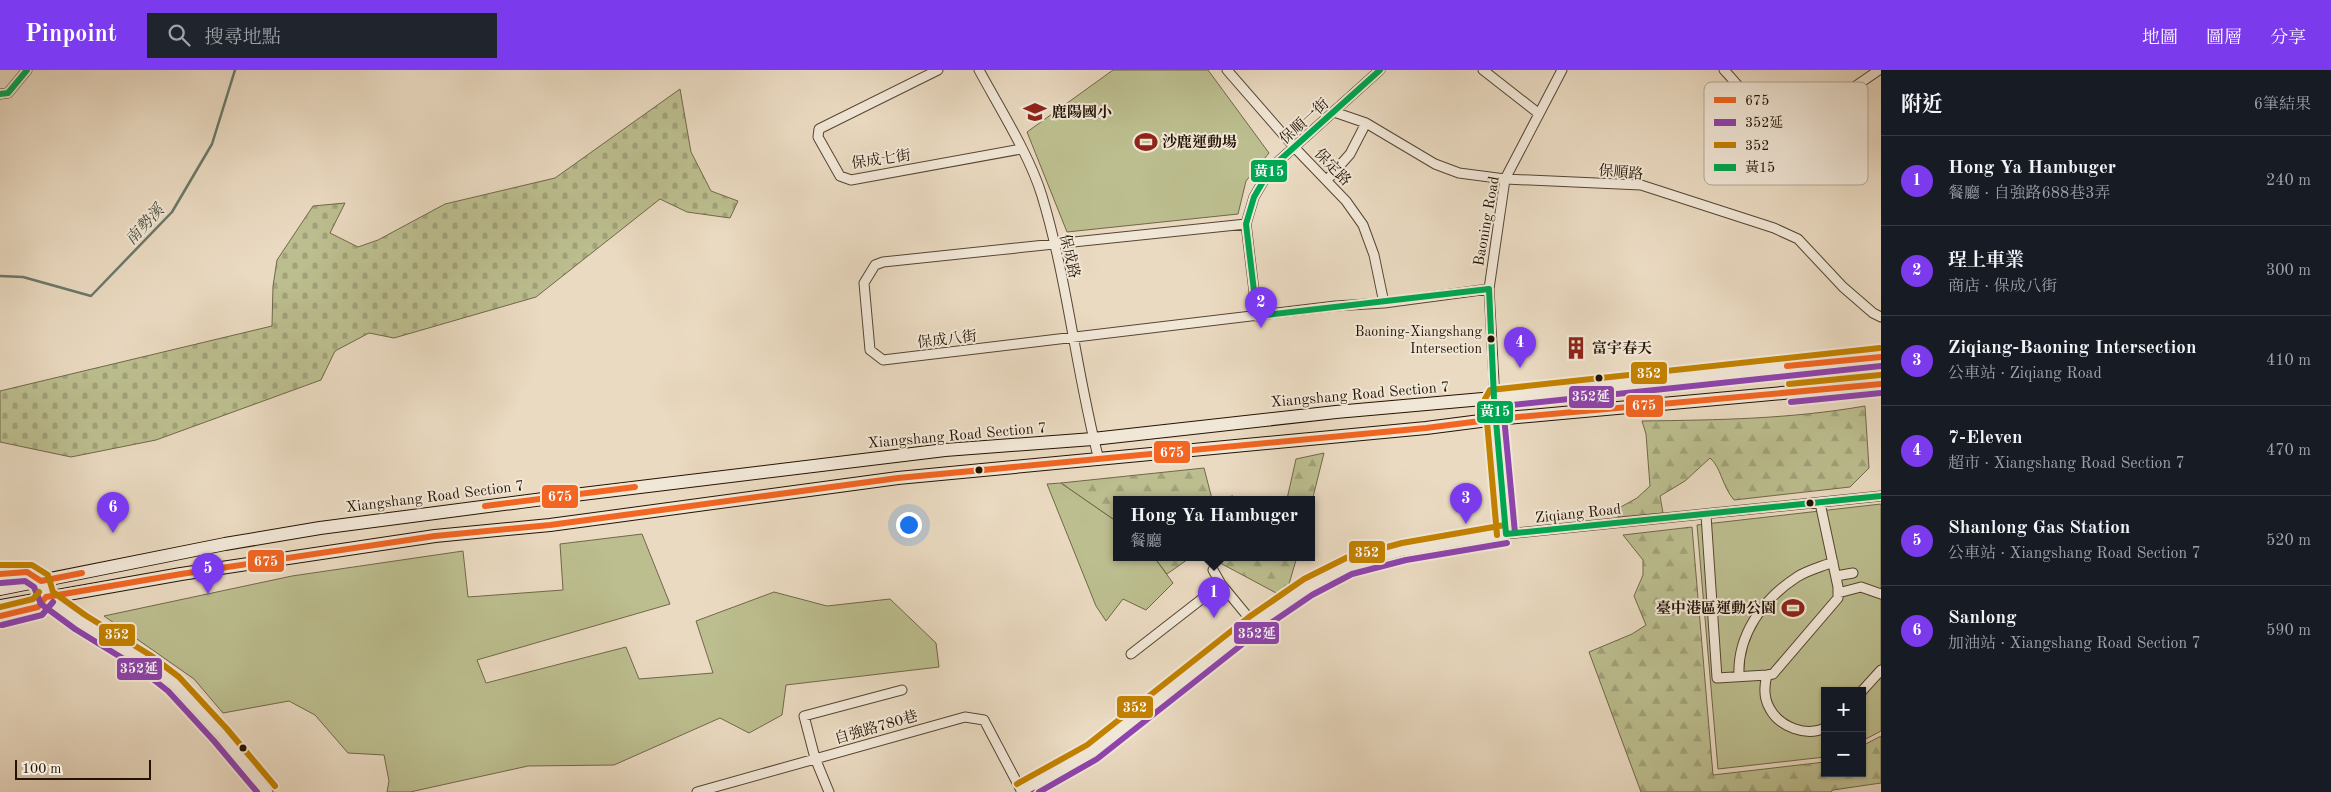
<!DOCTYPE html>
<html lang="zh-TW">
<meta charset="utf-8">
<style>
:root{--surface:#171b24;--page:#20242c;--text:#f1f3f6;--muted:#9ea1a6;--line:#363941;--accent:#7c3aed}
body{margin:0;font-family:"Old Standard TT","Noto Serif TC",serif;background:var(--page);color:var(--text)}
.controls{position:absolute;right:15px;bottom:15px;display:grid;overflow:hidden;border-radius:0px;box-shadow:0 1px 4px #0004}
.controls button{width:45px;height:45px;display:grid;place-items:center;padding:0;border:0;border-bottom:1px solid var(--line);background:var(--surface);color:var(--text);font:25px sans-serif}
.scale{position:absolute;left:15px;bottom:12px;width:136px;box-sizing:border-box;padding-left:5px;border:2px solid #241302;border-top:0;font-size:14px;line-height:18px;white-space:nowrap;color:#241302;-webkit-text-stroke:4px #f1e7d7;paint-order:stroke}
.you{position:absolute;left:908px;top:454px;width:18px;height:18px;margin:-12px;border:4px solid #fff;border-radius:50%;background:#1a73e8;box-shadow:0 0 0 8px #1a73e833}
.badge{display:grid;place-items:center;width:32px;height:32px;border-radius:50%;background:var(--accent);color:#fff;font-size:16px;font-weight:700}
.pin{position:absolute;translate:-50% -41px;filter:drop-shadow(0 1px 2px #0008)}
.pin::after{content:'';position:absolute;top:26px;width:18px;height:15px;background:inherit;clip-path:polygon(0 0,100% 0,50% 100%)}
.popup{position:absolute;left:1113px;top:426px;width:202px;height:65px;box-sizing:border-box;display:grid;place-content:center;border-radius:0px;background:var(--surface);filter:drop-shadow(0 1px 4px #0005);font-size:16px;white-space:nowrap;color:var(--muted)}
.popup b{font-size:19px;color:var(--text)}
.popup::after{content:'';position:absolute;left:50%;top:100%;margin-left:-10px;border:10px solid transparent;border-top-color:var(--surface)}
.list{margin:0;padding:0;list-style:none}
h2{display:flex;justify-content:space-between;align-items:center;height:65px;margin:0;padding:0 20px;font-size:21px}
h2 small{font-size:16px;font-weight:400;color:var(--muted)}
.list li{display:grid;grid-template-columns:32px 1fr auto;gap:15px;align-items:center;box-sizing:border-box;height:90px;padding:0 20px;border-top:1px solid var(--line)}
.list b{display:block;font-size:19px;white-space:nowrap}
.list p{margin:0;font-size:16px;white-space:nowrap;color:var(--muted)}
.list em{font-size:16px;font-style:normal;color:var(--muted)}
.icon{flex:none;width:28px;height:28px;fill:none;stroke:currentColor;stroke-width:2;stroke-linecap:round;stroke-linejoin:round}
.map{position:relative;flex:none;width:1881px;height:722px;overflow:hidden}
header{display:flex;align-items:center;gap:30px;box-sizing:border-box;height:70px;padding:0 25px;background:var(--accent);color:#fff}
header strong{font-size:24px}
nav{display:flex;gap:28px;margin-inline-start:auto;font-size:18px}
.search{width:350px;height:45px;background:var(--page);display:flex;align-items:center;gap:12px;box-sizing:border-box;padding:0 18px;border-radius:0px;color:var(--muted);font-size:19px}
main{display:flex}
aside{flex:1;background:var(--surface)}
.map>svg:first-child{display:block}
</style>
<header>
<strong>Pinpoint</strong>
<div class="search"><svg class="icon" aria-label="search" viewBox="0 0 24 24"><circle cx="10" cy="10" r="6"/><path d="M15 15l6 6"/></svg>搜尋地點</div>
<nav><a>地圖</a><a>圖層</a><a>分享</a></nav>
</header>
<main>
<div class="map">
<svg width="1881" height="722" viewBox="0 0 1881 722">
<defs>
<pattern id="forest-firs" width="22" height="20" patternUnits="userSpaceOnUse" patternTransform="scale(1.25)"><rect width="22" height="20" fill="#bcbe8f"/><path d="M5 1l3.5 6h-7zM16 11l3.5 6h-7z" fill="#a1a27a"/></pattern>
<pattern id="cemetery-stones" width="16" height="16" patternUnits="userSpaceOnUse" patternTransform="scale(1.25)"><rect width="16" height="16" fill="#bcbe8f"/><path d="M2 7V4a2 2 0 0 1 4 0v3zM10 15v-3a2 2 0 0 1 4 0v3z" fill="#a1a27a"/></pattern>
</defs>
<rect width="100%" height="100%" fill="#eadac1"/>
<filter id="stains"><feTurbulence type="fractalNoise" baseFrequency=".004" numOctaves="4"/><feColorMatrix values="0 0 0 0 .2 0 0 0 0 .09 0 0 0 0 .02 0 0 0 .5 -.17"/></filter>
<radialGradient id="worn" r=".72"><stop offset=".6" stop-color="#630" stop-opacity="0"/><stop offset="1" stop-color="#630" stop-opacity=".3"/></radialGradient>
<!-- grass -->
<path fill="#bcbe8f" stroke="#706848" d="M1113 0H1208L1269 83 1246 111 1238 144 1067 162 1027 62Z
M1061 413 1116 451V487H1154L1173 513 1146 540 1123 529 1106 551 1096 536 1047 414Z
M1881 434V661L1862 671V621H1825V687L1718 699 1697 455Z
M642 464 670 534 477 590 486 613 626 577 639 609 713 603 696 551 774 522 827 536 890 529 936 573 939 597 786 615 782 645 749 663 720 648 614 695 528 696 410 722H387L389 711 384 685 348 683 315 645 289 631 223 643 194 609 104 546 292 506 463 481 468 527 563 520 560 474Z"/>
<!-- forest -->
<path fill="url(#forest-firs)" stroke="#706848" d="M1865 336 1869 398 1850 417 1734 430C1722 416 1721 397 1710 388L1685 411 1660 426 1663 443 1618 447 1619 438 1637 428 1650 416 1646 364 1642 351C1719 350 1790 349 1865 336Z
M1324 383 1312 431 1287 429 1296 389Z
M1204 398 1212 429 1233 426V429H1116V451L1061 413Z
M1692 457 1713 705 1825 692V703H1862V676L1881 666V713L1833 720 1831 722H1641L1589 582 1632 564 1646 555 1634 526 1643 505V490L1623 465Z
M1154 487H1191L1167 504Z
M1209 487H1297L1289 514 1278 524Z"/>
<!-- cemetery -->
<path fill="url(#cemetery-stones)" stroke="#706848" d="M680 19 691 82 711 121 738 131 730 148 687 142 660 129 536 227 394 268 369 263 335 281 321 310 156 370 71 387 0 372V321L272 256 273 216 277 190 313 136 345 133 330 163 358 177 378 170 445 134 555 108Z"/>
<g fill="none" stroke-linecap="round" stroke-linejoin="round">
<!-- stream -->
<path stroke="#6a786a" stroke-width="2.5" d="M0 206 23 207 91 226 172 142 212 74 235 0"/>
<defs>
<path id="street" d="M938 0 819 59 818 67 840 106 851 110 1021 79
M979 0C999 37 1030 86 1042 126 1068 212 1076 303 1099 390
M1227 0 1295 78 1346 131 1363 155 1374 185 1384 233
M1483 0 1538 43
M1724 0C1743 20 1762 48 1788 57L1805 51 1879 0
M0 24 8 23 27 0
M1334 42 1366 53 1435 94 1459 103 1505 109 1641 115 1774 158 1798 169 1843 217 1873 243 1881 247
M1327 110 1350 84 1366 53
M1246 154 883 192 875 195 864 213 870 280 883 290 1335 236 1384 233 1489 219
M1257 246 1246 154 1254 127 1271 98 1380 0
M1496 349 1489 219 1505 109 1562 0
M1706 445 1717 608 1767 605 1773 604 1838 528V517L1820 433
M1213 500 1221 514 1254 554
M0 504 27 502 41 511 46 527 80 552 145 592 174 614 221 665 268 722
M1836 506 1853 503
M1838 523 1861 517 1881 524
M0 546 38 537 46 528
M1131 584 1221 514
M1767 605C1764 616 1764 629 1770 639 1780 657 1806 667 1825 658
M1739 606C1737 565 1763 529 1797 507 1808 500 1821 497 1833 492
M1862 621 1881 600
M697 722 965 647 984 650 1022 722
M829 722 815 688 804 646 902 620
M1021 722 1092 682 1254 554 1308 517 1349 496 1404 481 1506 464 1881 426"/>
<path id="secondary" d="M0 519 225 474 320 458 574 425 945 380 1093 369 1336 342 1494 328 1881 287
M0 536 181 504 435 466 550 455 898 408 1426 358 1496 349 1881 314"/>
</defs>
<!-- street casing -->
<use href="#street" stroke="#564532" stroke-width="11"/>
<!-- secondary casing -->
<use href="#secondary" stroke="#241302" stroke-width="14"/>
<!-- street -->
<use href="#street" stroke="#f1e7d7" stroke-width="9"/>
<!-- secondary -->
<use href="#secondary" stroke="#f1e7d7" stroke-width="12"/>
<defs>
<path id="bus-1" d="M1787 296 1881 287
M485 436 635 417
M0 504 27 502 41 511 82 503
M0 546 38 537 46 527 181 504 435 466 550 455 898 408 1426 358 1496 349 1881 314"/>
<path id="bus-2" d="M1791 332 1881 323
M1515 463 1503 336 1881 296
M1 513 25 511 34 517 41 534 75 559 140 599 168 621 214 671 257 722
M2 555 42 545 53 532
M1039 722 1097 689 1259 561 1312 525 1352 504 1406 490 1507 473"/>
<path id="bus-3" d="M1789 314 1880 305
M1497 465 1485 329 1490 320 1880 278
M0 495H32L48 505 53 522 85 545 150 585 179 607 227 659 275 716
M0 537 33 529 39 522
M1017 714 1087 675 1249 547 1304 509 1346 488 1402 473 1505 455"/>
<path id="bus-4" d="M0 24 8 23 27 0
M1489 219 1494 328 1506 464
M1257 246 1246 154 1254 127 1271 98 1380 0
M1257 246 1489 219
M1506 464 1881 426"/>
</defs>
<!-- bus-1 casing -->
<use href="#bus-1" stroke="#f1e7d7" stroke-width="10"/>
<!-- bus-2 casing -->
<use href="#bus-2" stroke="#f1e7d7" stroke-width="10"/>
<!-- bus-3 casing -->
<use href="#bus-3" stroke="#f1e7d7" stroke-width="10"/>
<!-- bus-4 casing -->
<use href="#bus-4" stroke="#f1e7d7" stroke-width="10"/>
<!-- bus-1 -->
<use href="#bus-1" stroke="#f26522" stroke-width="6"/>
<!-- bus-2 -->
<use href="#bus-2" stroke="#8e44ad" stroke-width="6"/>
<!-- bus-3 -->
<use href="#bus-3" stroke="#c28100" stroke-width="6"/>
<!-- bus-4 -->
<use href="#bus-4" stroke="#00a651" stroke-width="6"/>
</g>
<!-- icons -->
<defs>
<symbol id="school-bare" viewBox="-9 -9 18 18"><path d="M0-5L7-2L0 1L-7-2ZM-4 1L0 2.5L4 1V4Q0 6-4 4Z" fill="#8f2418" stroke="#f1e7d7" stroke-width="2.5" paint-order="stroke"/></symbol>
<symbol id="stadium-bare" viewBox="-9 -9 18 18"><path d="M0-5a6.5 5 0 1 0 0 10a6.5 5 0 1 0 0-10ZM-3.5-1.8h7v3.6h-7Z" fill="#8f2418" stroke="#f1e7d7" stroke-width="2.5" paint-order="stroke"/></symbol>
<symbol id="building-bare" viewBox="-9 -9 18 18"><path d="M-4-6H4V6H1V3H-1V6H-4ZM-2.5-4.3h1.7v1.8h-1.7ZM.8-4.3h1.7v1.8H.8ZM-2.5-1h1.7V.8h-1.7ZM.8-1h1.7V.8H.8Z" fill="#8f2418" stroke="#f1e7d7" stroke-width="2.5" paint-order="stroke"/></symbol>
</defs>
<g fill-rule="evenodd">
<use href="#school-bare" x="1019" y="26" width="32" height="32"/>
<use href="#stadium-bare" x="1130" y="56" width="32" height="32"/>
<use href="#building-bare" x="1560" y="262" width="32" height="32"/>
<use href="#stadium-bare" x="1777" y="522" width="32" height="32"/>
</g>
<!-- markers -->
<g fill="#241302" stroke="#f1e7d7" stroke-width="2">
<circle cx="1491" cy="269" r="4.5"/>
<circle cx="1599" cy="308" r="4.5"/>
<circle cx="979" cy="400" r="4.5"/>
<circle cx="1810" cy="433" r="4.5"/>
<circle cx="243" cy="678" r="4.5"/>
</g>
<g text-anchor="middle" stroke-width="4" stroke-linejoin="round" paint-order="stroke">
<!-- bus labels -->
<g font-size="14" fill="#241302" stroke="#f1e7d7" text-anchor="end">
<text x="1482" y="266">Baoning-Xiangshang<tspan x="1482" dy="17">Intersection</tspan></text>
</g>
<!-- poi labels -->
<g font-size="15" font-weight="bold" fill="#241302" stroke="#f1e7d7" text-anchor="start">
<text x="1052" y="47">鹿陽國小</text>
<text x="1162" y="77">沙鹿運動場</text>
<text x="1592" y="283">富宇春天</text>
<text x="1776" y="543" text-anchor="end">臺中港區運動公園</text>
</g>
<!-- street labels -->
<g font-size="15" fill="#241302" stroke="#f1e7d7">
<text transform="translate(1304 51) rotate(-42)" y="5">保順一街</text>
<text transform="translate(881 89) rotate(-8)" y="5">保成七街</text>
<text transform="translate(1333 97) rotate(46)" y="5">保定路</text>
<text transform="translate(1621 102) rotate(5)" y="5">保順路</text>
<text transform="translate(1486 151) rotate(-80)" y="5">Baoning Road</text>
<text transform="translate(1070 186) rotate(77)" y="5">保成路</text>
<text transform="translate(947 269) rotate(-7)" y="5">保成八街</text>
<text transform="translate(1360 324) rotate(-5)" y="5">Xiangshang Road Section 7</text>
<text transform="translate(957 365) rotate(-5)" y="5">Xiangshang Road Section 7</text>
<text transform="translate(435 426) rotate(-7)" y="5">Xiangshang Road Section 7</text>
<text transform="translate(1578 443) rotate(-6)" y="5">Ziqiang Road</text>
<text transform="translate(876 657) rotate(-16)" y="5">自強路780巷</text>
</g>
<!-- water labels -->
<g font-size="16" font-style="italic" fill="#4d4e3f" stroke="#f1e7d7">
<text transform="translate(144 154) rotate(-47)" y="6">南勢溪</text>
</g>
</g>
<!-- legend -->
<rect x="1704" y="12" width="164" height="103" rx="8" fill="#f1e7d7" stroke="#b4a797" stroke-width="1"/>
<rect x="1714" y="27" width="22" height="6" fill="#f26522"/>
<rect x="1714" y="49" width="22" height="7" fill="#8e44ad"/>
<rect x="1714" y="72" width="22" height="6" fill="#c28100"/>
<rect x="1714" y="94" width="22" height="7" fill="#00a651"/>
<g font-size="14" fill="#241302">
<text x="1745" y="35">675</text>
<text x="1745" y="57">352延</text>
<text x="1745" y="80">352</text>
<text x="1745" y="102">黃15</text>
</g>
<g stroke="#f1e7d7" stroke-width="2">
<rect x="1250" y="89" width="38" height="24" rx="5" fill="#00a651"/>
<rect x="1630" y="291" width="38" height="24" rx="5" fill="#c28100"/>
<rect x="1568" y="315" width="47" height="24" rx="5" fill="#8e44ad"/>
<rect x="1625" y="324" width="39" height="24" rx="5" fill="#f26522"/>
<rect x="1476" y="330" width="38" height="24" rx="5" fill="#00a651"/>
<rect x="1153" y="370" width="38" height="24" rx="5" fill="#f26522"/>
<rect x="541" y="414" width="38" height="25" rx="5" fill="#f26522"/>
<rect x="1348" y="470" width="38" height="24" rx="5" fill="#c28100"/>
<rect x="247" y="479" width="38" height="24" rx="5" fill="#f26522"/>
<rect x="1233" y="551" width="47" height="24" rx="5" fill="#8e44ad"/>
<rect x="98" y="553" width="38" height="24" rx="5" fill="#c28100"/>
<rect x="116" y="587" width="47" height="24" rx="5" fill="#8e44ad"/>
<rect x="1116" y="625" width="38" height="24" rx="5" fill="#c28100"/>
</g>
<g font-size="14" text-anchor="middle" font-weight="bold" fill="#fff">
<text x="1269" y="106">黃15</text>
<text x="1649" y="308">352</text>
<text x="1591" y="331">352延</text>
<text x="1644" y="340">675</text>
<text x="1495" y="346">黃15</text>
<text x="1172" y="387">675</text>
<text x="560" y="431">675</text>
<text x="1367" y="487">352</text>
<text x="266" y="496">675</text>
<text x="1257" y="568">352延</text>
<text x="117" y="569">352</text>
<text x="139" y="603">352延</text>
<text x="1135" y="642">352</text>
</g>
<rect width="100%" height="100%" filter="url(#stains)"/>
<rect width="100%" height="100%" fill="url(#worn)"/>
</svg>
<div class="controls">
<button>+</button>
<button>−</button>
</div>
<div class="scale">100 m</div>
<div class="you"></div>
<div class="pin badge" style="left:1214px;top:548px">1</div>
<div class="popup"><b>Hong Ya Hambuger</b>餐廳</div>
<div class="pin badge" style="left:1261px;top:258px">2</div>
<div class="pin badge" style="left:1466px;top:454px">3</div>
<div class="pin badge" style="left:1520px;top:298px">4</div>
<div class="pin badge" style="left:208px;top:524px">5</div>
<div class="pin badge" style="left:113px;top:463px">6</div>
</div>
<aside>
<h2>附近<small>6筆結果</small></h2>
<ul class="list">
<li><span class="badge">1</span><div><b>Hong Ya Hambuger</b><p>餐廳 · 自強路688巷3弄</p></div><em>240 m</em></li>
<li><span class="badge">2</span><div><b>珵上車業</b><p>商店 · 保成八街</p></div><em>300 m</em></li>
<li><span class="badge">3</span><div><b>Ziqiang-Baoning Intersection</b><p>公車站 · Ziqiang Road</p></div><em>410 m</em></li>
<li><span class="badge">4</span><div><b>7-Eleven</b><p>超市 · Xiangshang Road Section 7</p></div><em>470 m</em></li>
<li><span class="badge">5</span><div><b>Shanlong Gas Station</b><p>公車站 · Xiangshang Road Section 7</p></div><em>520 m</em></li>
<li><span class="badge">6</span><div><b>Sanlong</b><p>加油站 · Xiangshang Road Section 7</p></div><em>590 m</em></li>
</ul>
</aside>
</main>
